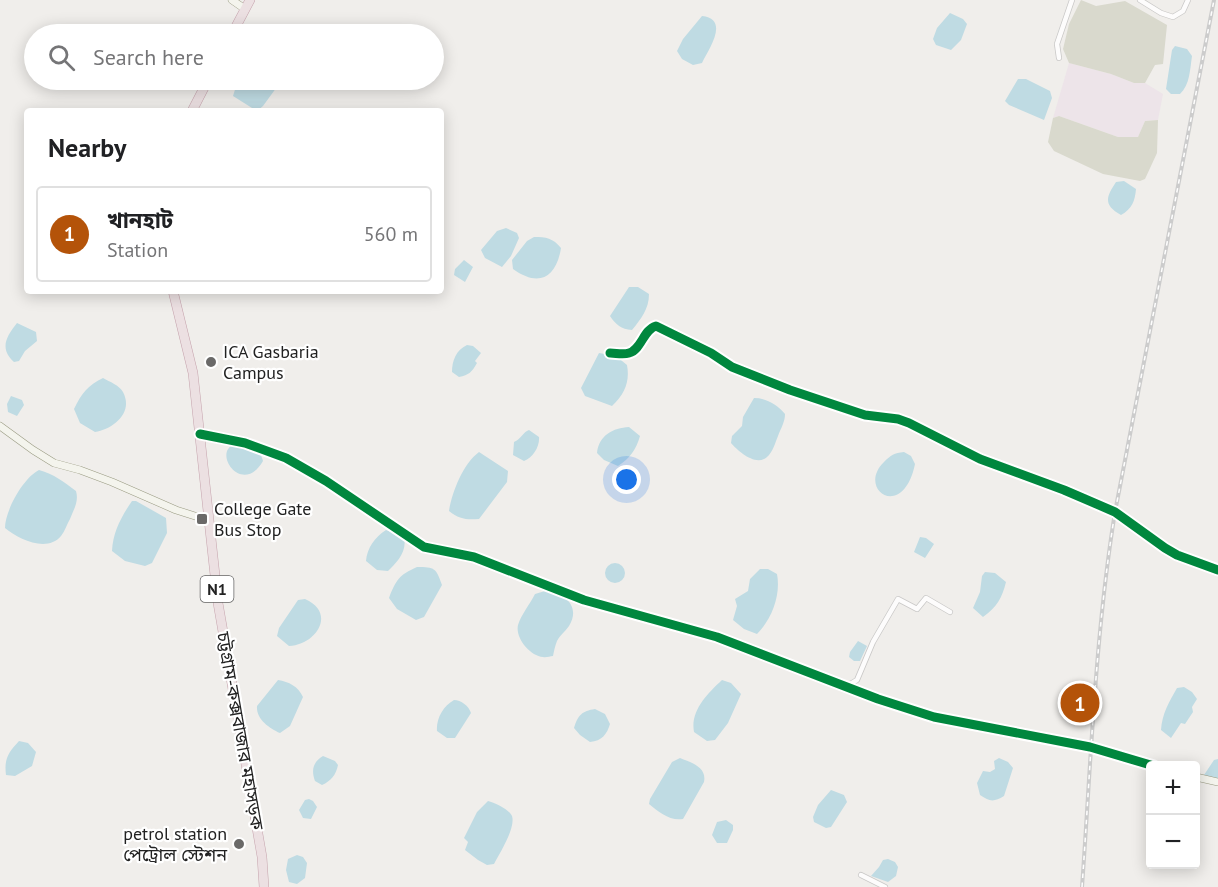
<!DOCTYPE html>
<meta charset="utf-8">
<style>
:root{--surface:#fff;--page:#f2f2f2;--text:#202124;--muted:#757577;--line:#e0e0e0;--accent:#b45309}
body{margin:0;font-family:"PT Sans","Noto Sans Bengali",sans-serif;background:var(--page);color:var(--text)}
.controls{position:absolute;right:18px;bottom:18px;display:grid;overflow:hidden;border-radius:6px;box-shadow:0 3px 15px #0003}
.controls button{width:54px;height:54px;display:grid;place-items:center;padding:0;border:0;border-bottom:2px solid var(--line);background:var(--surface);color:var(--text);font:30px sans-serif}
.you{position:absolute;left:627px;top:480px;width:21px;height:21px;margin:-15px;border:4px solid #fff;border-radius:50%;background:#1a73e8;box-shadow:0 0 0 9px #1a73e833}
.badge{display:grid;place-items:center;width:39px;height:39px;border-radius:50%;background:var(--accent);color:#fff;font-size:20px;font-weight:700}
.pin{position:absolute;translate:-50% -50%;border:3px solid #fff;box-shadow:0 2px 6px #0006}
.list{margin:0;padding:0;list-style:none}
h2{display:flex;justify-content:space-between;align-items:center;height:78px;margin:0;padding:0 24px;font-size:26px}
h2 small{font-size:20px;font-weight:400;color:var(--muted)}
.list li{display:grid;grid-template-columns:39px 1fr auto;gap:18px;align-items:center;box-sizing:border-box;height:96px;margin:0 12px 12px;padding:0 12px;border:2px solid var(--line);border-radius:6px}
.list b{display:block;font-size:22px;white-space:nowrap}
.list p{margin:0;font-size:20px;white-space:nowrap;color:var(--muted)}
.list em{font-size:20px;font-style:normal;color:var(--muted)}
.icon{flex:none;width:33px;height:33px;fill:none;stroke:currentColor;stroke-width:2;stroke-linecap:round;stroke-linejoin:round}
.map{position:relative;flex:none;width:1218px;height:887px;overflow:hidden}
.search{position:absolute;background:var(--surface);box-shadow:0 3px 15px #0003;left:24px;top:24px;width:420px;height:66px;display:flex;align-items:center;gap:15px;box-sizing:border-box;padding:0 21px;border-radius:33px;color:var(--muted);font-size:22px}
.panel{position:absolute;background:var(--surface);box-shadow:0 3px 15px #0003;left:24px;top:108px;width:420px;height:186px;border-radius:6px}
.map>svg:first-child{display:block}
</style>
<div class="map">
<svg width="1218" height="887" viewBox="0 0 1218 887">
<rect width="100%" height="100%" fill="#f0eeeb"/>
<!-- industrial -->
<path fill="#ede4e9" d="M1069 63 1111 74 1134 83H1145L1163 94 1158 120 1145 121 1138 137H1118L1059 116 1053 118Z"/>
<!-- construction -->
<path fill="#d9d9cd" d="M1081 0 1096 6 1125 1 1167 25 1163 64 1155 65 1145 83H1134L1111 74 1069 63 1063 49 1069 24Z
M1059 116 1118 137H1138L1145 121 1158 120 1157 153 1145 179 1140 181 1103 174 1054 151 1048 142 1053 118Z"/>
<!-- water -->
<path fill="#bfdbe3" d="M950 13 963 19 967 24 961 40 951 50 936 45 933 39 937 28Z
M702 16C730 19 709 49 702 63L693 65 682 59 677 51 683 39Z
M1175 46 1187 49 1192 56C1190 69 1190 85 1180 94H1171L1166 89 1172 50Z
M1018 79H1026L1050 91 1052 98 1044 120 1009 105 1005 101Z
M238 80H282L263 106 257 111 233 96Z
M1124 181 1136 189C1135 201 1132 209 1121 215 1103 205 1106 197 1116 182Z
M506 228 517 233 519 238 511 256 502 267 485 258 481 250 497 231Z
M534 237C546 237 553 238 561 248 556 279 538 287 513 269L512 260 527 241Z
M464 260 473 267 465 282 454 275 455 269Z
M638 287 649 294C649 309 641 319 632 330 621 329 616 325 610 316L629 287Z
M17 323 36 332 37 341 25 351 19 361 14 362C0 349 5 338 17 323Z
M467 345 473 346 481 353 475 361 477 363C472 372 469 375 459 377L452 372C452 361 456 350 467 345Z
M599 353 616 356 627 365C630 381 625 394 612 406L585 396 581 388Z
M103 378C110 382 119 385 123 392 134 413 113 429 95 432L80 423 74 409C81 394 88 385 103 378Z
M11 396 22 400 24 405 17 416 8 412 7 404Z
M754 398C766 398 777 404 785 414 785 422 781 428 778 436 775 443 773 452 767 457 756 467 738 451 731 443L732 436 742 426 743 417Z
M629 427 640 436C636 450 630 458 618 466L604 460 597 453C599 435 613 428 629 427Z
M529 430 539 437C540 446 533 458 524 461L513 455 514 442C521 439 523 432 529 430Z
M239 443C250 447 260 448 263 461 241 499 208 447 239 443Z
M479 452 508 471 507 482 479 519C466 520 459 519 449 511 452 492 463 464 479 452Z
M904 452 911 456 915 464C903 522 856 489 884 462 891 455 894 453 904 452Z
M39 470C54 474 64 482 76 491 79 501 74 509 70 519 67 524 65 531 61 536 47 553 18 539 5 528 5 511 23 478 39 470Z
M132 501H136L166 518 167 533 152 563 145 566 125 561 112 551C113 532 121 517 132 501Z
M386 530 403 536C409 549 397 563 388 571L377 570 366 561C367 548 375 537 386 530Z
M920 537 926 538 934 544 925 558 914 552Z
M605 573a10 10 0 1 1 20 0a10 10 0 1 1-20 0Z
M417 567C435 567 436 568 442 585L424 617 416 620 397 609 389 598C396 580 399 575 417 567Z
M760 569H768L777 574C781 595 772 619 757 634L744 629 733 620 737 606 735 599 748 591 750 579Z
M985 572 995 573 1006 582C1002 598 997 607 983 617L973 608 980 592 982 576Z
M545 591C565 593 581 606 569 626 565 632 560 635 557 641 555 646 554 651 553 656 550 656 546 658 543 657 530 656 515 638 518 625 521 615 530 604 535 594Z
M305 599C337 613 316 645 289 646L277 636 279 628 298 600Z
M858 641 867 646 860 661H854L849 657 850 652Z
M278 680C289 682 298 686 303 697L290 726 280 733C269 728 256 719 257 706Z
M722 680 731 683 741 694 728 723 715 740 707 741 694 732C690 711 707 694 722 680Z
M1184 687 1192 692 1197 699 1192 707 1193 712 1185 724 1181 723 1171 738 1161 730C1162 714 1169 702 1177 688Z
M454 700C461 700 469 706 471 713L455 738H447L437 731C436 719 443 706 454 700Z
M595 709 605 714 610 724C607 734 602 741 590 742L580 735 574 728C578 715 582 711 595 709Z
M19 741 28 743 36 752 32 766 15 776 6 775C4 759 8 753 19 741Z
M323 756 335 761 338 765C336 775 331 781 322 785L315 781C311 770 313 762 323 756Z
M680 758C692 763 707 767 704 782L683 819C669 821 659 812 649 804L650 799 672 762Z
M999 758 1008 762 1013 768 1004 796C994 802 990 802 980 795L977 783 983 771 990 772 995 769 994 761Z
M1218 759V781L1206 779 1204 775 1214 760Z
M831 790 844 795 847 802 831 827 826 828 814 822 813 817 818 805Z
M309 799 313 801 317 807 311 819 303 818 299 810 305 800Z
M488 801C495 803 509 809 512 816 516 828 499 854 494 864L487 865 478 860 465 850 468 842 464 838 477 812Z
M726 820 733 825V830L727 843H717L712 835 717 822Z
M297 855 303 857 307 863 305 878 297 884 289 882 286 870 288 859Z
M888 859 895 862 898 867 896 876 888 882 871 876 879 867 883 860Z"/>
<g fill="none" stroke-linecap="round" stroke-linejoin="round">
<defs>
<path id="street" d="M1140 0 1161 13 1173 17 1183 11 1188 0
M1059 58 1057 44 1072 0
M610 353C616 353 623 355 629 353 642 349 643 330 656 326L711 353 732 367 790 390 865 415 898 419 909 423 980 459 1064 490 1115 512 1165 548 1177 555 1218 570
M847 686 857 680 873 642 898 599 917 609 926 598 950 612
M861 875 885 887"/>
<path id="secondary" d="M232 0 245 9
M0 426 33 450 54 463 80 470 112 482 176 510 198 517 209 519
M200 434 245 443 286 458 326 481 424 547 474 557 584 600 717 637 878 699 934 717 1090 747 1154 766
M1196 777 1218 782"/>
<path id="highway" d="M232 34 250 0
M192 111 208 80
M173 291 193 373 218 603 262 857 264 887"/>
</defs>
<!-- street casing -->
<use href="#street" stroke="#c9c8c7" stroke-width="6"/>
<!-- secondary casing -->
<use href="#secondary" stroke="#999a82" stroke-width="8"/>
<!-- highway casing -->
<use href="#highway" stroke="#c5a2ac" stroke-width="10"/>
<!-- street -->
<use href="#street" stroke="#fdfcfc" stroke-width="4.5"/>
<!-- secondary -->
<use href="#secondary" stroke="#f4f4ed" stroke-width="7"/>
<!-- highway -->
<use href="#highway" stroke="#ece0e2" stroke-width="9"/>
<defs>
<path id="rail" d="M1082 887C1091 762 1095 636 1115 512L1214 0"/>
</defs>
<!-- rail casing -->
<use href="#rail" stroke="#ccc" stroke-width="4"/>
<!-- rail -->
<use href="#rail" stroke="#fff" stroke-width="1.5" stroke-dasharray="4.5" stroke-linecap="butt"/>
<defs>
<path id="cycleway" d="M610 353C616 353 623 355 629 353 642 349 643 330 656 326L711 353 732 367 790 390 865 415 898 419 909 423 980 459 1064 490 1115 512 1165 548 1177 555 1218 570
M200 434 245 443 286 458 326 481 424 547 474 557 584 600 717 637 878 699 934 717 1090 747 1154 766"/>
</defs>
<!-- cycleway casing -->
<use href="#cycleway" stroke="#fff" stroke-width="13"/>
<!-- cycleway -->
<use href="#cycleway" stroke="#00873e" stroke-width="9"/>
</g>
<!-- markers -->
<g fill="#6a6968" stroke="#fff" stroke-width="2">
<circle cx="211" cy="362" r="6"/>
<rect x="196" y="513" width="12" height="12" rx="3"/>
<circle cx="239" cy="844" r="6"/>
</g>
<g text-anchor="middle" stroke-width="4.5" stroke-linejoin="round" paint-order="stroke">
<!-- shield labels -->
<rect fill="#fff" stroke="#646464" stroke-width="1.5" x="200.5" y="576" width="33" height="26" rx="4.5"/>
<g font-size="16" font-weight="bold" fill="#222">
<text x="217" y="595">N1</text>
</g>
<!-- poi labels -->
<g font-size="18" fill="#222" stroke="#fff" text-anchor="start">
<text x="223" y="358">ICA Gasbaria<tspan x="223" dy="21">Campus</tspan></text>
<text x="214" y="515">College Gate<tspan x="214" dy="21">Bus Stop</tspan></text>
<text x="227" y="840" text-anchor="end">petrol station<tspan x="227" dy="21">পেট্রোল স্টেশন</tspan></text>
</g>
<!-- street labels -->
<g font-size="18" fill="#222" stroke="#fff">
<text transform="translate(240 731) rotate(80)" y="6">চট্টগ্রাম-কক্সবাজার মহাসড়ক</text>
</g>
</g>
</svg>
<div class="controls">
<button>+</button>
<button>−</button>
</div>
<div class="you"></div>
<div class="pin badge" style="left:1080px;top:703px">1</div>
<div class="search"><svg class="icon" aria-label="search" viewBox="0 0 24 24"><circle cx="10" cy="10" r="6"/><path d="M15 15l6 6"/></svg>Search here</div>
<section class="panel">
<h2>Nearby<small></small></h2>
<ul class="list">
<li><span class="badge">1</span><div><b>খানহাট</b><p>Station</p></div><em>560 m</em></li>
</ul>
</section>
</div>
